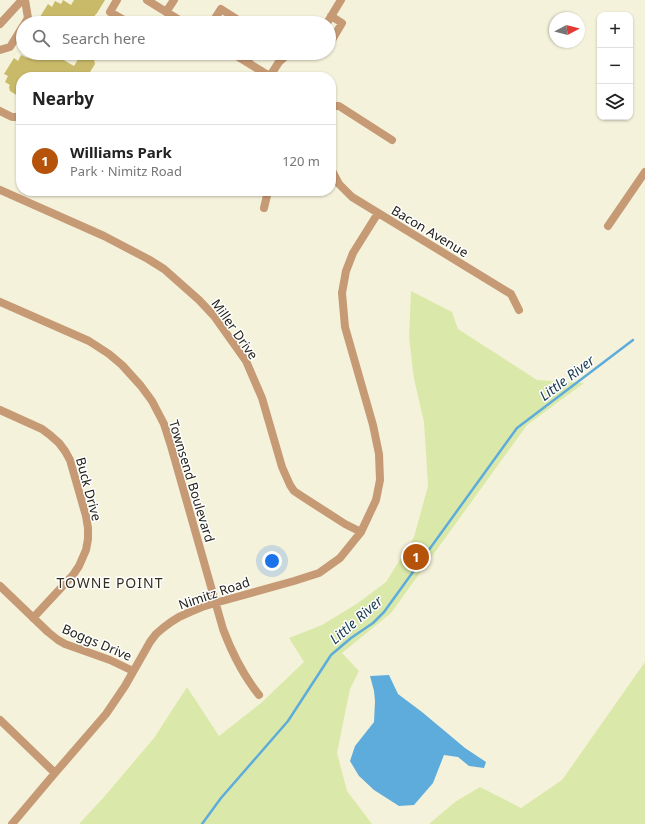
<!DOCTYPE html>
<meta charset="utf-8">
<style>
:root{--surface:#fff;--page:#f2f2f2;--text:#222;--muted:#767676;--line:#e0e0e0;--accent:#b45309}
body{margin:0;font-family:"Noto Sans",sans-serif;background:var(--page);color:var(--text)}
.controls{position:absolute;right:12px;top:12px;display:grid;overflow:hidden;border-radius:8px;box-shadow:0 1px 3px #0004}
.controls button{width:36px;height:36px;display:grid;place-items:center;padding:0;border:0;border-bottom:1px solid var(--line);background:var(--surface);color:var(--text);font:20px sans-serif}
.compass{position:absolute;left:549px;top:12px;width:36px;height:36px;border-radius:50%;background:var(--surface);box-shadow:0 1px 3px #0004;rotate:83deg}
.you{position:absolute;left:272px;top:561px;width:14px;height:14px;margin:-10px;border:3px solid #fff;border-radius:50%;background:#1a73e8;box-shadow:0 0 0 6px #1a73e833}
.badge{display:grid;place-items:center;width:26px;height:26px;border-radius:50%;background:var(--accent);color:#fff;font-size:13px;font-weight:700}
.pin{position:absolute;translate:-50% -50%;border:2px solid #fff;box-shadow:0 1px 4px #0006}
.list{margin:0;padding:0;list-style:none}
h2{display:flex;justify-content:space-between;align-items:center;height:52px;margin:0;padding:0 16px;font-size:17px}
h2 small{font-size:13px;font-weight:400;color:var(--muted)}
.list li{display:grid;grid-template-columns:26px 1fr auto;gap:12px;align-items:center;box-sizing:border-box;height:72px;padding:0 16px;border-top:1px solid var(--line)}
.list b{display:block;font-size:15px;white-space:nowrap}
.list p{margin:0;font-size:13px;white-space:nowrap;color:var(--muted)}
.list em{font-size:13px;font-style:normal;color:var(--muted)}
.icon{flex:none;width:22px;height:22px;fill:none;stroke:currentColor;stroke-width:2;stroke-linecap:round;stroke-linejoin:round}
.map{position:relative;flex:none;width:645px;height:824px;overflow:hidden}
.search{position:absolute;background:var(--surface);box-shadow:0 1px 3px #0004;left:16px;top:16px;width:320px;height:44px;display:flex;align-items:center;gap:10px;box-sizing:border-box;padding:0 14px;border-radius:22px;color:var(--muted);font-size:15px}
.panel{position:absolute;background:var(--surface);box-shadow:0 1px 3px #0004;left:16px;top:72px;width:320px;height:124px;border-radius:16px}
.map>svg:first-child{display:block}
</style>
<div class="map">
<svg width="645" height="824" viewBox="0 0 645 824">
<rect width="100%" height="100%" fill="#f5f2db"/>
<!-- green -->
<path fill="#dae9a9" d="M411 291 452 312 458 329 537 380 584 383 527 425 391 613 342 653 359 671 350 689 337 753 347 791 372 824H79L104 797 154 738 187 687 219 736 261 703 304 662 289 638 322 625 358 603 386 582 414 537 428 486 424 422 414 379 409 337Z
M645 662V824H429L455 802 480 787 521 808 562 780Z"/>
<!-- water -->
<path fill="#5eacdb" d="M389 675 398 694 422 712 465 748 486 762 484 768 469 766 458 757 444 755 433 783 414 805 399 806 374 790 359 776 350 761 355 746 374 722 375 701 374 691 370 676Z"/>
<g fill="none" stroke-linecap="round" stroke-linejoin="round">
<!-- stream -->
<path stroke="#5eacdb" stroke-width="2.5" d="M202 824 221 798 288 721 331 655 351 638 373 623 384 612 517 428 633 340"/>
</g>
<!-- building -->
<path fill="#c8ba69" d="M63 0 71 5 74 0H105L97 13 88 23H43L38 20 48 4 52 7 55 1 61 4Z
M31 53H60L58 56 60 57V58L74 66 80 56 85 55 94 60 95 64 87 77H21V98L10 91 9 87 10 85 5 82 8 76 4 74 14 58 18 61 21 55 27 58Z"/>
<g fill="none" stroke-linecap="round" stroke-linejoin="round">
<!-- minor -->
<path stroke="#c69a74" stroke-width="8" d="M117 0 110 12 129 23
M147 0 184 23
M166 12 174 0
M25 23 28 18 25 0
M212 23 221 9 243 23
M327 23 341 0
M0 24 22 0
M329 45 342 23 331 16
M0 50 10 47 23 26
M232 53 271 77
M247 62 253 53
M270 76 279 62 289 53
M331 109 335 106H339L392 140
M0 111 12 117H20
M331 169 339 184 352 197 511 294 519 310
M0 190 104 236 148 259 164 269 199 300 214 316 246 361 262 398 282 467 290 485 294 491 303 497 345 524 361 532
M264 208 268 191
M608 226 645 172
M0 302 89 341 109 354 122 365 141 386 152 401 164 424 171 446 223 629C232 653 243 675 259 695
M0 410 42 429 50 435 59 443 65 451 70 460 86 516 88 528V539L86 550 79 566 73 575 33 618
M0 586 48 632 58 640 65 644 110 660 133 671
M0 720 55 773
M12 824 55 773 106 714 125 686 150 642 156 634 163 628 171 622 179 617 190 612 202 607 215 603 294 581 319 573 340 558 361 532 376 500 380 480 379 454 373 425 345 327 342 293 346 271 353 253 378 213"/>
</g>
<g text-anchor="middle" stroke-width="3" stroke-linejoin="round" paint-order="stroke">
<!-- street labels -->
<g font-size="13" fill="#222119" stroke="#fff">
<text transform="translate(430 231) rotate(31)" y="5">Bacon Avenue</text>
<text transform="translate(235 329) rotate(55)" y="5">Miller Drive</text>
<text transform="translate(192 481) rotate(73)" y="5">Townsend Boulevard</text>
<text transform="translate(89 489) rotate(75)" y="5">Buck Drive</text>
<text transform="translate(214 593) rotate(-19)" y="5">Nimitz Road</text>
<text transform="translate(97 642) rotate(23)" y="5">Boggs Drive</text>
</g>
<!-- water labels -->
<g font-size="14" font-style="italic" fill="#183a4f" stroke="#fff">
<text transform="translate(567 378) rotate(-37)" y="5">Little River</text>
<text transform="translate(356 620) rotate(-41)" y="5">Little River</text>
</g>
<!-- neighbourhood labels -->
<g font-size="14" letter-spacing="1" fill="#312e1d" stroke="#fff">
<text x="110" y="588">TOWNE POINT</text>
</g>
</g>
</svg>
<div class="controls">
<button>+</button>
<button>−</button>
<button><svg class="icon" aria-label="layers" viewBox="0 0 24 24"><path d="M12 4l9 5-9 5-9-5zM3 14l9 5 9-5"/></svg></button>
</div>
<svg class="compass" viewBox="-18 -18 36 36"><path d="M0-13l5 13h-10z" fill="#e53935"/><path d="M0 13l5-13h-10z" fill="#767676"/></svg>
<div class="you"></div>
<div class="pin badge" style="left:416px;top:557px">1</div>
<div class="search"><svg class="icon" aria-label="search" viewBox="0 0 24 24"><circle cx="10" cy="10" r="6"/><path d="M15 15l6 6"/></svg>Search here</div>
<section class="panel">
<h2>Nearby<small></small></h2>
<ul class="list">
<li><span class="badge">1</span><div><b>Williams Park</b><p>Park · Nimitz Road</p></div><em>120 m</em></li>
</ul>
</section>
</div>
